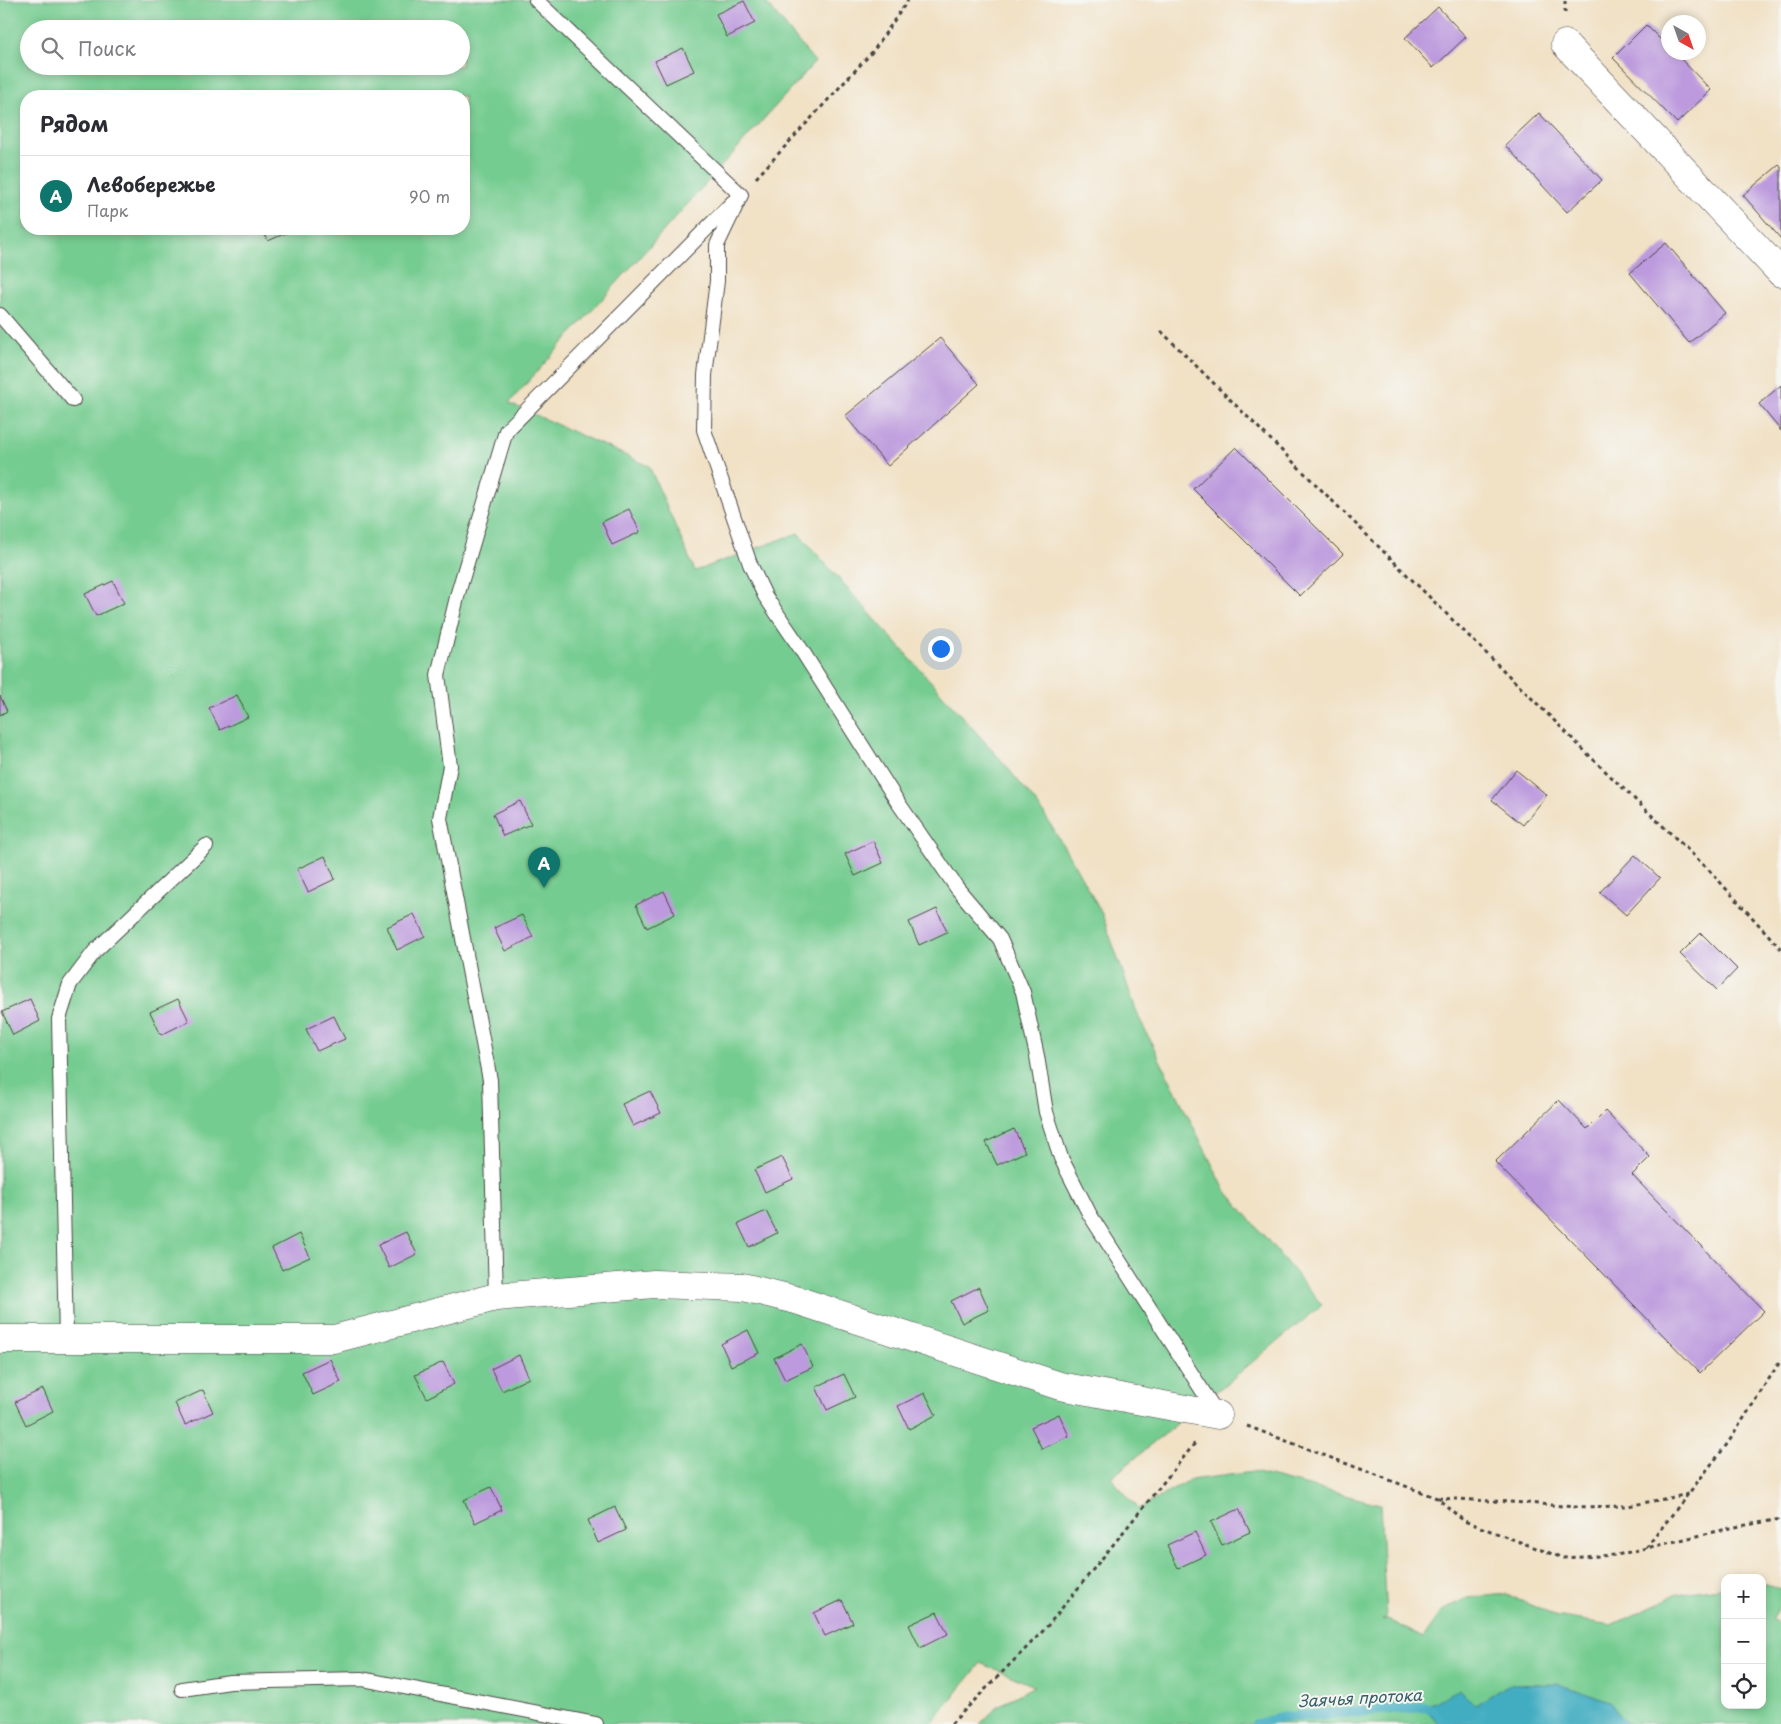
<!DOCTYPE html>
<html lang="ru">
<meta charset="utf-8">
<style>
:root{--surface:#fff;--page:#f2f2f3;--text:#2b2b33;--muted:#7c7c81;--line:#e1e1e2;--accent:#0f766e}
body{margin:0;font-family:"Playpen Sans",sans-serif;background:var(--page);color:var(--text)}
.controls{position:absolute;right:15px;bottom:15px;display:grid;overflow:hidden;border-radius:10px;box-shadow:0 2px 8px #0003}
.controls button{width:45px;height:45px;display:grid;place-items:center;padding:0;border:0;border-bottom:1px solid var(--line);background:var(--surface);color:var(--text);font:25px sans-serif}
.compass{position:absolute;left:1661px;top:15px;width:45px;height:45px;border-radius:50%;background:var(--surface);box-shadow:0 2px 8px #0003;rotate:140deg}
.you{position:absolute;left:940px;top:648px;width:18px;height:18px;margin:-12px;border:4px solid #fff;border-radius:50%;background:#1a73e8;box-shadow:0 0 0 8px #1a73e833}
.badge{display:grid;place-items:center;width:32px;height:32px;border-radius:50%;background:var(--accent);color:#fff;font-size:16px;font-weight:700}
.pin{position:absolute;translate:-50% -41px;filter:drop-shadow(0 1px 2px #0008)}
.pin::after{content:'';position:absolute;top:26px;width:18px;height:15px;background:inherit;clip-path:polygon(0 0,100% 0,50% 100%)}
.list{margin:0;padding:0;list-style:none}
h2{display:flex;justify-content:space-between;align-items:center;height:65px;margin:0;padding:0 20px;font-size:21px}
h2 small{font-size:16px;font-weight:400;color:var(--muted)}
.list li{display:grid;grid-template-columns:32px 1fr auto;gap:15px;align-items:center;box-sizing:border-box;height:80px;padding:0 20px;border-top:1px solid var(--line)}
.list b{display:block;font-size:19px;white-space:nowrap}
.list p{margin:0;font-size:16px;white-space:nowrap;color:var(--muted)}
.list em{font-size:16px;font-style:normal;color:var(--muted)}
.icon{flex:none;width:28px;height:28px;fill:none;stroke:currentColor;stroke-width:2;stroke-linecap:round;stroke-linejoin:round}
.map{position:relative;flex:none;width:1781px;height:1724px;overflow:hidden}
.search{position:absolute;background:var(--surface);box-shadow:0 2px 8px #0003;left:20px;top:20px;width:450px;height:55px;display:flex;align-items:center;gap:12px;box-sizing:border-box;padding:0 18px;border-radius:28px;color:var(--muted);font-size:19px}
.panel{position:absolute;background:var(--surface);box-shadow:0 2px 8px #0003;left:20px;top:90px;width:450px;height:145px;border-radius:20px}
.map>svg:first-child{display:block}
</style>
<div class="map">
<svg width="1781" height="1724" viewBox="0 0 1781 1724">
<rect width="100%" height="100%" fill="#f6f6f2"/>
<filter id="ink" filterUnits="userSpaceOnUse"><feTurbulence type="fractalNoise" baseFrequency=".02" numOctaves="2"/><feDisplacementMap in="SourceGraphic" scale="10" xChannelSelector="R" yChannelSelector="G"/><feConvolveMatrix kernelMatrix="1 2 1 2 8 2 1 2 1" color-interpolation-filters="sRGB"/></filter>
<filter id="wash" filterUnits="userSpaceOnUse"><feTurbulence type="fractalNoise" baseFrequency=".0096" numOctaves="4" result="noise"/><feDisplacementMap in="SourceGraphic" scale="20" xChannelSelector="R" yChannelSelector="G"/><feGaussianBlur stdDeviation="1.12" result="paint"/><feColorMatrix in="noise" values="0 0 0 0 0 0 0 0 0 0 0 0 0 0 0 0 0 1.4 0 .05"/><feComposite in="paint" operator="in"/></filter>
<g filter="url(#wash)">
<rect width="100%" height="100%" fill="#f1e1c5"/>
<!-- green -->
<path fill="#75cc90" stroke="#507c5e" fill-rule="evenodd" d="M0 0H764L815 62 509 403 649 466 695 571 798 533 1002 761 1041 809 1073 862 1102 914 1139 1018 1224 1188 1322 1305 1111 1478 1139 1509 1190 1480 1253 1472 1380 1504 1386 1618 1382 1620 1388 1619 1423 1638 1442 1611 1467 1598 1506 1594 1555 1616 1612 1625 1677 1594 1725 1587V1705H1762V1584L1781 1589V1605L1772 1619 1781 1625V1724H980L998 1706 1034 1686 981 1663 931 1724H0ZM29 29H461V66H29ZM26 96H464V229H26Z"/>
<!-- water -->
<path fill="#42adc1" stroke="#366c76" d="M1558 1684 1610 1702 1628 1724H1439L1424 1707 1460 1689 1475 1705 1508 1685Z"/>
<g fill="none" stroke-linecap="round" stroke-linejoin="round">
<!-- stream -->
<path stroke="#42adc1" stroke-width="10" d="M1256 1724 1284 1717 1424 1707 1436 1710"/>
</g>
<g id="blocks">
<!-- building -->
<path fill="#bc9add" d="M744 1 755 23 727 37 716 14Z
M1438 7 1466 37 1433 68 1405 38Z
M1646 25 1668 47V52H1674L1711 90 1677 123 1613 58Z
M683 48 694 71 666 84 655 61Z
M1539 113 1602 180 1567 212 1505 145Z
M1779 165 1781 167V239L1743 195Z
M262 229H295L268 241Z
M1666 243 1725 313 1689 343 1630 273Z
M940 338 979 384 888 466 845 416Z
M1781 385V431L1759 404Z
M1236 447 1343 554 1300 596 1193 489Z
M629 509 640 532 612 545 602 522Z
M113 581 124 603 96 616 85 594Z
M237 695 248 717 220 730 209 708Z
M0 696 7 711 0 715Z
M1516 770 1547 795 1523 825 1492 800Z
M520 801 531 824 503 836 493 814Z
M873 841 883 863 855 876 845 854Z
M1635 855 1660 878 1626 915 1600 892Z
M325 856 335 879 308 892 297 869Z
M664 891 675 914 647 928 636 905Z
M937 909 947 932 919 945 909 922Z
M414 914 425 936 397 950 387 927Z
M522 915 533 937 505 951 494 928Z
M1701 933 1737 969 1717 990 1680 954Z
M30 999 40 1021 13 1035 2 1012Z
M178 999 189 1021 161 1035 150 1012Z
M334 1016 345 1039 317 1051 306 1029Z
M650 1091 661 1113 633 1126 622 1104Z
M1559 1100 1587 1129 1605 1111 1650 1157 1632 1175 1764 1311 1700 1373 1495 1162Z
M1014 1129 1025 1152 997 1165 986 1142Z
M782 1157 793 1179 765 1192 754 1170Z
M766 1211 777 1233 749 1247 738 1224Z
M406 1232 417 1254 389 1268 378 1245Z
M299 1234 310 1257 282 1270 272 1248Z
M979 1287 989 1310 962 1323 951 1301Z
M748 1330 759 1353 731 1366 721 1344Z
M802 1344 813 1367 785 1380 774 1358Z
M519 1355 529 1378 502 1391 491 1369Z
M330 1359 341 1382 313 1395 302 1372Z
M443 1362 454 1384 427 1398 415 1375Z
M844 1374 855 1397 827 1410 816 1387Z
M43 1389 53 1411 26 1425 15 1402Z
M203 1390 213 1412 185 1425 175 1403Z
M925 1393 936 1415 909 1429 898 1406Z
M1059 1414 1069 1436 1042 1449 1031 1427Z
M491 1487 502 1510 475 1523 464 1500Z
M615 1507 626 1530 598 1543 588 1520Z
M1239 1509 1250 1532 1222 1545 1211 1522Z
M1195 1532 1206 1555 1178 1568 1167 1545Z
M842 1600 853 1623 825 1636 814 1613Z
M937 1612 948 1634 920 1648 909 1625Z"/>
</g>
</g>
<g filter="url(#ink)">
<use href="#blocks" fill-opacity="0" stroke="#494642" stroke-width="1"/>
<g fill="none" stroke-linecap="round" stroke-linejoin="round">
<defs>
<path id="lane" d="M536 0 741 195 717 245V281L705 375 704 430 750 564 765 596 799 646 897 801 957 888 1000 939 1023 992 1037 1056 1046 1112 1061 1158 1090 1215 1218 1415
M0 315 73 400
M496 1297 490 1080 440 818 450 766 438 675 458 593 506 431 733 202
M66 1339 59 1019 70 984 95 951 206 846
M182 1689 230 1682 362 1679 596 1724"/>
<path id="street" d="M1565 44 1781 273
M0 1339H334L496 1297 654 1284 743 1287 796 1300 1060 1386 1218 1415"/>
</defs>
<!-- lane casing -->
<use href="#lane" stroke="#494642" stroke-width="16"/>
<!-- street casing -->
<use href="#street" stroke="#494642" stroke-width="29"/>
<!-- path -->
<path stroke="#494642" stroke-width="3" stroke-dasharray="4 4" stroke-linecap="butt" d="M1565 13V0
M756 178 874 50 908 0
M1161 331 1603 769 1709 870 1781 949
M1247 1426 1437 1498 1464 1521 1563 1558 1617 1555 1735 1527 1781 1519
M1438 1498 1527 1503 1575 1507 1628 1506 1689 1494
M1646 1548 1728 1443 1781 1360
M951 1724 1045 1629 1196 1442"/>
<!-- lane -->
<use href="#lane" stroke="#fff" stroke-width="14"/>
<!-- street -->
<use href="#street" stroke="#fff" stroke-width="28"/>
</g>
</g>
<g text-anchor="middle" stroke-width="4" stroke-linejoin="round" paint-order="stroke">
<!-- water labels -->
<g font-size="16" font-style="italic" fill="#345f67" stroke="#f6f6f2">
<text transform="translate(1360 1698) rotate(-3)" y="6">Заячья протока</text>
</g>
</g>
</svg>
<div class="controls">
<button>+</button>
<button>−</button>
<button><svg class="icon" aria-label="locate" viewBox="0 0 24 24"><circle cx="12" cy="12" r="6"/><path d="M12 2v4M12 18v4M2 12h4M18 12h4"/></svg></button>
</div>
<svg class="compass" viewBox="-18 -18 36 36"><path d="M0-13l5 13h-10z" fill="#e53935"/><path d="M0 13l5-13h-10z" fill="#7c7c81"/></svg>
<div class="you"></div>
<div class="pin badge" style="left:544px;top:888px">A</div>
<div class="search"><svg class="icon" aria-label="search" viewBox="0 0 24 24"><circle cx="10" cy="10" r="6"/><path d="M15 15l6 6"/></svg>Поиск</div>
<section class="panel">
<h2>Рядом<small></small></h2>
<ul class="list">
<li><span class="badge">A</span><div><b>Левобережье</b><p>Парк</p></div><em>90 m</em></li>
</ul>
</section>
</div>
